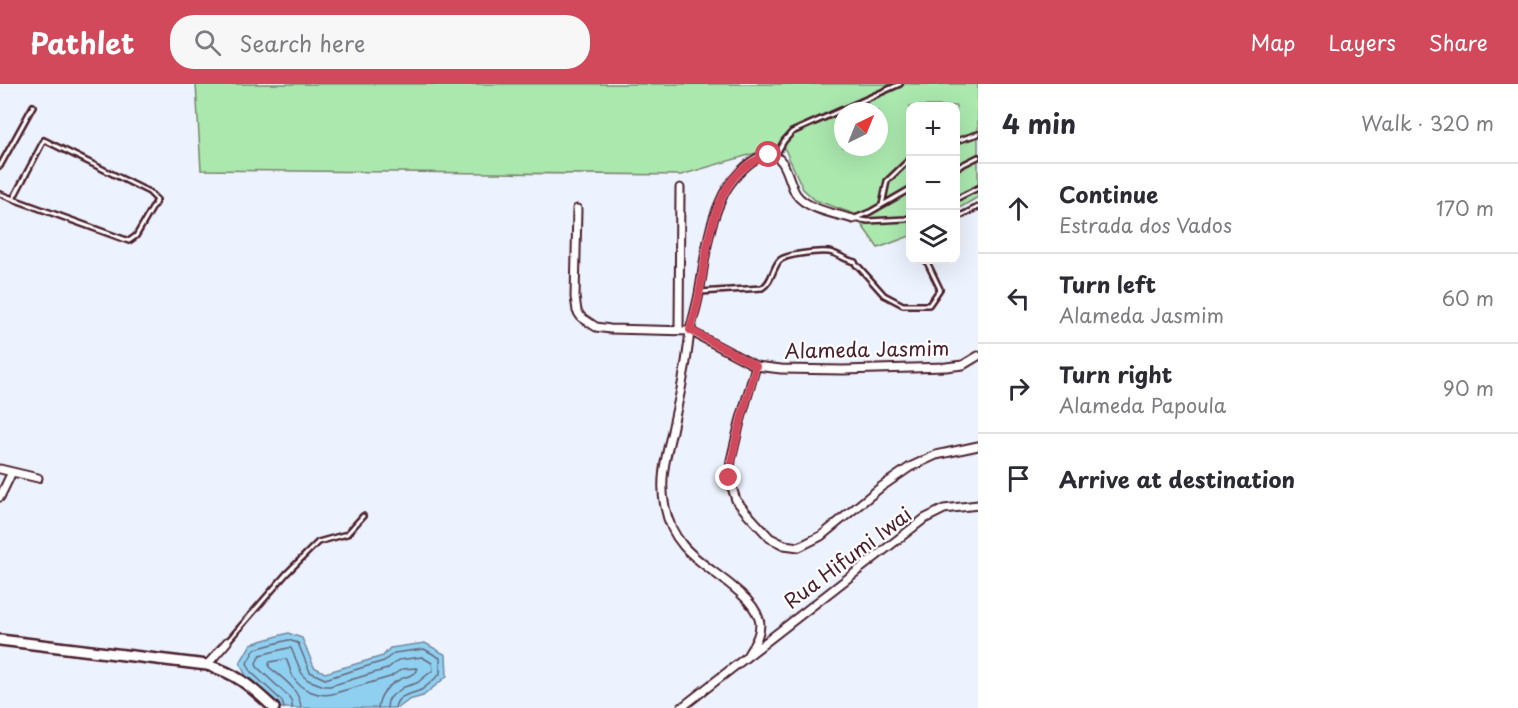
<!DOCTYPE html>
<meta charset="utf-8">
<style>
:root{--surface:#fff;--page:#f7f7f7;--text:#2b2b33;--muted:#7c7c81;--line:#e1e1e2;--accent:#d1495b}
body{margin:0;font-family:"Playpen Sans",sans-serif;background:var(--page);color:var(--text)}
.controls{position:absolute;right:18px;top:18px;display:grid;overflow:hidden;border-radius:12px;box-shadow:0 6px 24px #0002}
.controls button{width:54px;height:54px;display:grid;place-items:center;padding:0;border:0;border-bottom:2px solid var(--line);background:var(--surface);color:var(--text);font:30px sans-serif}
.compass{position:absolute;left:834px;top:18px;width:54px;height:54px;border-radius:50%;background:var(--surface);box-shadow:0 6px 24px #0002;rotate:43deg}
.stop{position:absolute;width:18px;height:18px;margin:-14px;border:4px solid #d1495b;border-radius:50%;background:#fff}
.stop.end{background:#d1495b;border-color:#fff;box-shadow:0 2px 6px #0008}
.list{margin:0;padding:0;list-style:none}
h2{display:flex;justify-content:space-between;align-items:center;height:78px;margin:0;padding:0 24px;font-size:26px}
h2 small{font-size:20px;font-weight:400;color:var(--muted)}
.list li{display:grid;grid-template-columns:39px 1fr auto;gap:18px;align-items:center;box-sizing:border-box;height:90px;padding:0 24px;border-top:2px solid var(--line)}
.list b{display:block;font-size:22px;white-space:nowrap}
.list p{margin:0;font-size:20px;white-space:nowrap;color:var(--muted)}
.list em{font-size:20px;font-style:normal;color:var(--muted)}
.icon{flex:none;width:33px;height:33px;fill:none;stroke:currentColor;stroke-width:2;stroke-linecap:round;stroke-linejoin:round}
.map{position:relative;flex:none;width:978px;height:624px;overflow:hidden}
header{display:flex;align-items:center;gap:36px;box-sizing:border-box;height:84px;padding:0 30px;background:var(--accent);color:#fff}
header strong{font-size:28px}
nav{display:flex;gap:33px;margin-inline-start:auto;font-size:21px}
.search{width:420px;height:54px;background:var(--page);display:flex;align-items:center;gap:15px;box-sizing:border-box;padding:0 21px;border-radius:24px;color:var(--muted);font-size:22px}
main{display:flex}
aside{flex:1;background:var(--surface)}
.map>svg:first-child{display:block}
</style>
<header>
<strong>Pathlet</strong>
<div class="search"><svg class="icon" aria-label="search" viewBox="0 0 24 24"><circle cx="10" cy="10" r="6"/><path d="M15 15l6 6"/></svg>Search here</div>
<nav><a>Map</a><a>Layers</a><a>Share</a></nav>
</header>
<main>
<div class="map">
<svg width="978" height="624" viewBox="0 0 978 624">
<rect width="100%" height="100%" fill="#edf3fe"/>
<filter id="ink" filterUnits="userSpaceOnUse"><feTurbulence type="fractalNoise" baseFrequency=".0167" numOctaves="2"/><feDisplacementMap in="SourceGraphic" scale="12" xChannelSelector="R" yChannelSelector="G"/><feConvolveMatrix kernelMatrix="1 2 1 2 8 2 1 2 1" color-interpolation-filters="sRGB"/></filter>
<g filter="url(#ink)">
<!-- green -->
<path fill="#aae8ae" stroke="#7a846c" stroke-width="1.5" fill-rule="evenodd" d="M196 0H978V113L956 126V22H910V152L878 164 854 130 815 116 803 105 783 61 681 91 201 86ZM843 27H879V63H843Z"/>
<!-- water -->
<path fill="#8fd0f0" stroke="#7389a1" stroke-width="1.5" d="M288 549 302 554 314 583 325 589 383 572 390 564 425 559 446 571 447 592 423 612 409 616 398 624H281L246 592 240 579 251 560Z"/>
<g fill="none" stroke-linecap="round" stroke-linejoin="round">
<!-- shore -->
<path stroke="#66667a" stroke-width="1.5" d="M284 624 282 617 251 588 247 579 255 565 288 556 298 559 310 588 325 595 384 577 394 569 424 565 440 574V590C434 595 428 602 421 606 411 611 397 610 395 624
M292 624V618L289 613 257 583 256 579 260 571 288 564H291L303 592 308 596 324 602H330L387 585 398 576 422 573 432 579 433 586 417 599 404 603 393 611 388 616 387 624
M301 624C300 605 282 594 269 583V580L270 578 286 575C289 580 290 587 293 593 300 606 319 613 332 610L390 593 402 585 417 584V587C412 593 405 592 399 596 387 602 379 611 378 624"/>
<defs>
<path id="lane" d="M956 57 978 50
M776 71 784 57 792 48 900 0
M0 82 33 22
M956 84 978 73
M0 110 13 115 129 157 136 152 157 116 149 108 44 56 13 115
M956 115 978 104
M882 121 887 97 910 75
M956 134 978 123
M853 135 870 128 910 105
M855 135 868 137 906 135 910 133
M700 208 762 204C772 198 772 186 779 177 785 170 819 167 829 168 837 169 845 176 855 178L856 181 859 183 884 211 903 221H929L940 205 926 176
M228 557 287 489 318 458 347 450 363 432"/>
<path id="street" d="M577 125 575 213 577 227 581 233 596 243 610 245 690 247 756 282 781 285 843 286 946 283 963 281 978 272
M679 246 680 104
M756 282 740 338 731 376 729 394 736 416 745 427 770 454 784 461 799 463 821 452 881 403 910 383 936 371 978 362
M0 385 38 394
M0 413 12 388
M747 572C753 562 763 548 759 535 756 525 748 516 740 509 709 480 674 470 665 423 659 397 666 372 672 347 676 327 681 308 684 289 687 275 688 262 690 248 693 233 698 219 700 204 705 174 708 143 721 116 727 100 751 71 769 71 787 71 788 98 796 110 806 125 836 130 853 135
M207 581 227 558
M681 624 924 435 944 425 978 421"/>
<path id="secondary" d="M0 556 207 581C238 590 251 603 274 624"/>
</defs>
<!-- lane casing -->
<use href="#lane" stroke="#4a1f2b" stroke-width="8"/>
<!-- street casing -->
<use href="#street" stroke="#4a1f2b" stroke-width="11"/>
<!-- secondary casing -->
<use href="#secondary" stroke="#4a1f2b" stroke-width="14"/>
<!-- lane -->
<use href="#lane" stroke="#fff" stroke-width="3"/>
<!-- street -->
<use href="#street" stroke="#fff" stroke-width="7"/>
<!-- secondary -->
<use href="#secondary" stroke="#fff" stroke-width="9"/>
</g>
</g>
<g fill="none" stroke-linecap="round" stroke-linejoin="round" filter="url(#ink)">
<!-- route -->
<path stroke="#d1495b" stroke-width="8" d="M729 394C734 356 746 319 756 282L690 246C694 233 698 220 700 206 708 159 713 86 769 71"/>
</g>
<g text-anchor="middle" stroke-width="4.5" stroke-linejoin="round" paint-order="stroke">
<!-- street labels -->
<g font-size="20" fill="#4a1f2b" stroke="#fff">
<text transform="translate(867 266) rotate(-1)" y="7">Alameda Jasmim</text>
<text transform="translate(848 474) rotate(-37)" y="7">Rua Hifumi Iwai</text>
</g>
</g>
</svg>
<div class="controls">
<button>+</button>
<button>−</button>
<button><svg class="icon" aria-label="layers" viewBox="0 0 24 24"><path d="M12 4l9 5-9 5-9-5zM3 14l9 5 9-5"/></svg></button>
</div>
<svg class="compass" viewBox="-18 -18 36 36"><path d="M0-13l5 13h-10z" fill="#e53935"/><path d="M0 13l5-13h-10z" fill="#7c7c81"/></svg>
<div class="stop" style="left:769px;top:71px"></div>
<div class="stop end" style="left:729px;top:394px"></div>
</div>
<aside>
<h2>4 min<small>Walk · 320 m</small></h2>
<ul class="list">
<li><svg class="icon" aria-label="ahead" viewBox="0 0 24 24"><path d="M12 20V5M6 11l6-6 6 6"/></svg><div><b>Continue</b><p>Estrada dos Vados</p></div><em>170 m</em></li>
<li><svg class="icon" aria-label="left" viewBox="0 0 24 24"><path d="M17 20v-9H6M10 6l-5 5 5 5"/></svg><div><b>Turn left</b><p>Alameda Jasmim</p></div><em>60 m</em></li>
<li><svg class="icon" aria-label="right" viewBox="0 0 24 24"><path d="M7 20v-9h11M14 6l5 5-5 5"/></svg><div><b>Turn right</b><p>Alameda Papoula</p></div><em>90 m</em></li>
<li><svg class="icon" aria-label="arrive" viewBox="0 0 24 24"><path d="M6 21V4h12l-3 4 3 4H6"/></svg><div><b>Arrive at destination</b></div></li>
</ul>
</aside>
</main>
